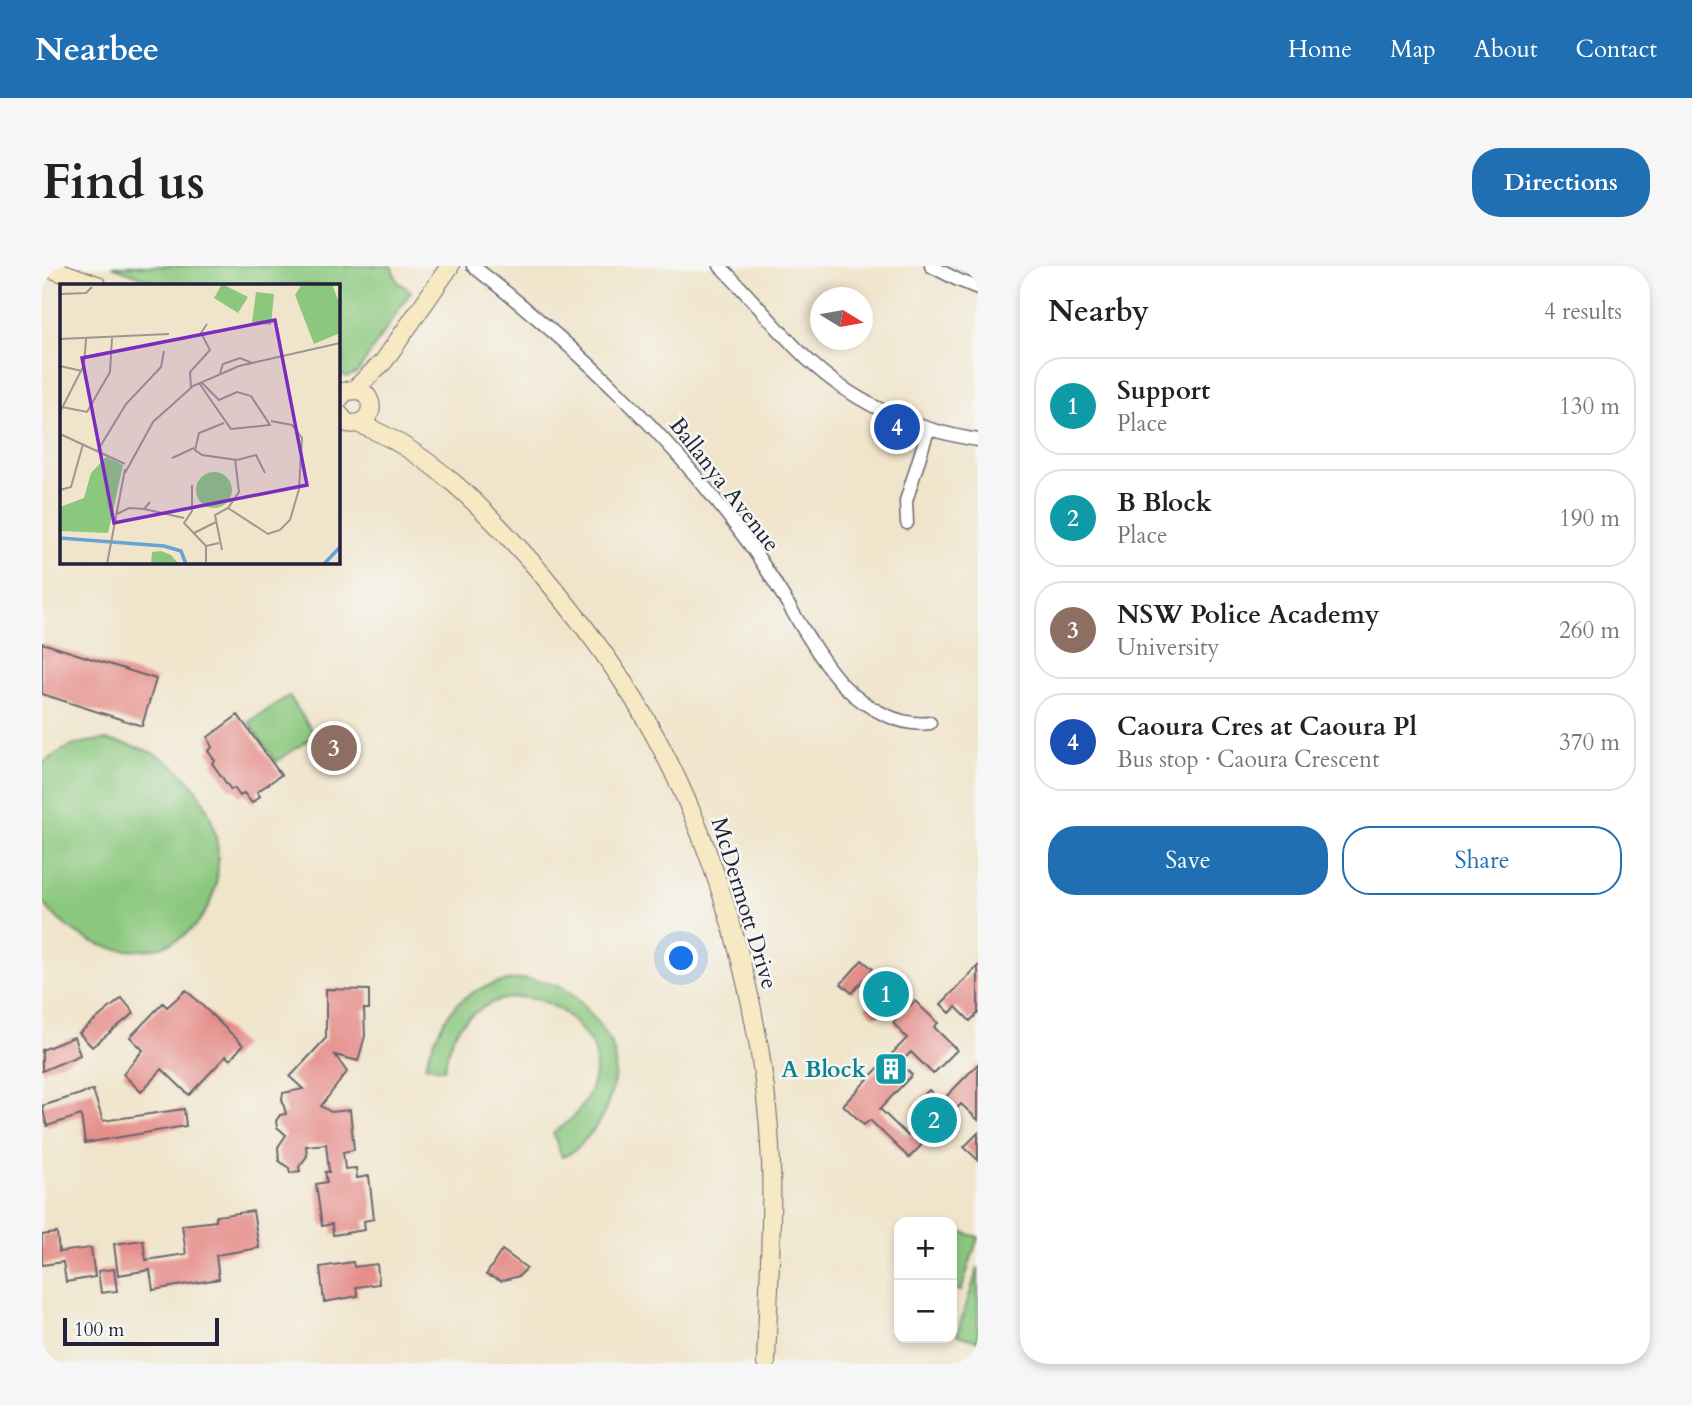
<!DOCTYPE html>
<meta charset="utf-8">
<style>
:root{--surface:#fff;--page:#f6f6f6;--text:#222;--muted:#767676;--line:#e0e0e0;--accent:#1f6fb2}
body{margin:0;font-family:Cardo,serif;background:var(--page);color:var(--text)}
.controls{position:absolute;right:21px;bottom:21px;display:grid;overflow:hidden;border-radius:14px;box-shadow:0 4px 10px #0003}
.controls button{width:63px;height:63px;display:grid;place-items:center;padding:0;border:0;border-bottom:2px solid var(--line);background:var(--surface);color:var(--text);font:35px sans-serif}
.compass{position:absolute;left:768px;top:21px;width:63px;height:63px;border-radius:50%;background:var(--surface);box-shadow:0 4px 10px #0003;rotate:101deg}
.scale{position:absolute;left:21px;bottom:18px;width:156px;box-sizing:border-box;padding-left:7px;border:4px solid #22223b;border-top:0;font-size:19px;line-height:24px;white-space:nowrap;color:#22223b;-webkit-text-stroke:5px #f6f6f2;paint-order:stroke}
.you{position:absolute;left:640px;top:693px;width:24px;height:24px;margin:-18px;border:5px solid #fff;border-radius:50%;background:#1a73e8;box-shadow:0 0 0 10px #1a73e833}
.badge{display:grid;place-items:center;width:46px;height:46px;border-radius:50%;background:var(--accent);color:#fff;font-size:23px;font-weight:700}
.pin{position:absolute;translate:-50% -50%;border:4px solid #fff;box-shadow:0 2px 7px #0006}
.list{margin:0;padding:0;list-style:none}
h2{display:flex;justify-content:space-between;align-items:center;height:91px;margin:0;padding:0 28px;font-size:30px}
h2 small{font-size:23px;font-weight:400;color:var(--muted)}
.list li{display:grid;grid-template-columns:46px 1fr auto;gap:21px;align-items:center;box-sizing:border-box;height:98px;margin:0 14px 14px;padding:0 14px;border:2px solid var(--line);border-radius:28px}
.list b{display:block;font-size:26px;white-space:nowrap}
.list p{margin:0;font-size:23px;white-space:nowrap;color:var(--muted)}
.list em{font-size:23px;font-style:normal;color:var(--muted)}
.actions{display:flex;gap:14px;padding:21px 28px}
.actions a{flex:1;padding:16px 0;border:2px solid var(--accent);border-radius:28px;text-align:center;font-size:24px;color:var(--accent)}
.actions .main{background:var(--accent);color:#fff}
.map{position:relative;flex:none;width:936px;height:1098px;overflow:hidden;border-radius:28px}
header{display:flex;align-items:center;gap:42px;box-sizing:border-box;height:98px;padding:0 35px;background:var(--accent);color:#fff}
header strong{font-size:33px}
nav{display:flex;gap:38px;margin-inline-start:auto;font-size:24px}
.intro{display:flex;align-items:center;justify-content:space-between;box-sizing:border-box;height:168px;padding:0 42px}
h1{margin:0;font-size:49px}
.button{padding:18px 32px;border-radius:28px;background:var(--accent);color:#fff;font-size:24px;font-weight:700}
main{display:flex;gap:42px;padding:0 42px}
aside{flex:1;background:var(--surface);border-radius:28px;box-shadow:0 4px 10px #0003}
.map>svg:first-child{display:block}
</style>
<header>
<strong>Nearbee</strong>
<nav><a>Home</a><a>Map</a><a>About</a><a>Contact</a></nav>
</header>
<div class="intro"><h1>Find us</h1><a class="button">Directions</a></div>
<main>
<div class="map">
<svg width="936" height="1098" viewBox="0 0 936 1098">
<rect width="100%" height="100%" fill="#f6f6f2"/>
<filter id="ink" filterUnits="userSpaceOnUse"><feTurbulence type="fractalNoise" baseFrequency=".0143" numOctaves="2"/><feDisplacementMap in="SourceGraphic" scale="14" xChannelSelector="R" yChannelSelector="G"/><feConvolveMatrix kernelMatrix="1 2 1 2 8 2 1 2 1" color-interpolation-filters="sRGB"/></filter>
<filter id="wash" filterUnits="userSpaceOnUse"><feTurbulence type="fractalNoise" baseFrequency=".00686" numOctaves="4" result="noise"/><feDisplacementMap in="SourceGraphic" scale="28" xChannelSelector="R" yChannelSelector="G"/><feGaussianBlur stdDeviation="1.57" result="paint"/><feColorMatrix in="noise" values="0 0 0 0 0 0 0 0 0 0 0 0 0 0 0 0 0 1.4 0 .05"/><feComposite in="paint" operator="in"/></filter>
<g filter="url(#wash)">
<rect width="100%" height="100%" fill="#f0e4ca"/>
<!-- green -->
<path fill="#8bc87e" stroke="#56755c" stroke-width="2" d="M70 0H349L356 16 369 25 315 107 305 111 296 106V19H122Z
M247 430 273 469 234 496 207 456Z
M63 474C85 477 104 482 123 494 202 543 196 691 84 684 51 682 20 662 0 635V498C19 482 38 475 63 474Z
M484 713C498 715 513 717 525 725 536 732 543 741 551 751 556 758 563 765 567 773 582 799 567 847 548 868 539 878 533 887 520 891L511 867C539 850 558 820 553 786 552 780 546 773 542 768 520 736 481 721 445 739 434 745 423 752 416 763 408 774 405 790 402 803L383 800C400 745 422 716 484 713Z
M910 963 936 971 919 1025 910 1022Z
M936 1001V1075L915 1069Z"/>
<g id="blocks">
<!-- building -->
<path fill="#e58d89" d="M0 377 114 413 100 460 0 428Z
M196 449 239 509 215 526 218 530 210 537 202 527 198 530 192 522 189 524 170 497 173 495 166 485 170 482 166 471Z
M820 694 831 703 810 727 799 718Z
M936 700V747L928 755 914 741 908 747 899 738Z
M844 717 855 726 834 751 823 742Z
M284 723 327 724V743H322L323 770 316 795 293 789 305 806 279 840 289 846 308 844 312 884 301 886 303 903 314 902 315 912 327 910 332 953 322 955 323 964 291 969 290 958 280 960 274 918 285 916 283 906H287L284 878 264 880 265 890 257 901 258 905 248 907 247 902 237 895 236 881 244 869 235 861 234 855 238 849 244 848 240 833 241 827 261 823 248 811 284 772Z
M144 724 201 779 188 794 184 790 147 829 120 803 99 826 81 808 101 784 88 771 121 737 125 741Z
M80 732 92 747 50 781 37 767Z
M873 735 896 757 892 761 915 784 891 808 869 786 858 797 870 809 838 843 866 870 882 854 870 841 887 824 899 836 936 798V854L919 838 867 892 828 854 822 859 801 839 865 772 851 757Z
M32 771 38 789 0 805V784Z
M51 824 61 855 142 843 144 860 43 877 39 849 5 860 0 840Z
M936 867V894L922 881Z
M211 945 217 982 174 989 177 1013 111 1024 108 1004 76 1009 72 978 101 974 104 994 144 988 140 959 174 955V950Z
M15 967 17 986 49 982 53 1011 24 1016 21 996 0 999V969Z
M460 984 485 1002 477 1010 459 1015 444 1009Z
M311 996 312 1001 335 998 337 1018 314 1021 316 1030 282 1036 278 1001Z
M72 1003 75 1025 59 1027 56 1005Z"/>
</g>
</g>
<g filter="url(#ink)">
<use href="#blocks" fill-opacity="0" stroke="#6a666d" stroke-width="2"/>
<g fill="none" stroke-linecap="round" stroke-linejoin="round">
<defs>
<path id="street" d="M431 0C537 83 625 166 705 275 728 306 747 341 768 374 778 390 789 407 803 421 824 442 858 461 888 457
M678 0C705 27 729 56 755 83 804 134 868 163 936 174
M889 0 916 14 936 22
M865 257 864 235 886 164"/>
<path id="secondary" d="M2 0 55 19
M313 123 342 95 408 0
M296 134 304 125 318 124C338 136 328 162 305 157L296 147
M317 158C387 184 444 245 493 300 533 347 571 396 602 450 676 578 723 748 729 896 731 963 726 1031 724 1098"/>
</defs>
<!-- street casing -->
<use href="#street" stroke="#6a666d" stroke-width="15"/>
<!-- secondary casing -->
<use href="#secondary" stroke="#6a666d" stroke-width="20"/>
<!-- street -->
<use href="#street" stroke="#fff" stroke-width="12"/>
<!-- secondary -->
<use href="#secondary" stroke="#f6e9c3" stroke-width="18"/>
</g>
</g>
<!-- icons -->
<defs>
<symbol id="building-square" viewBox="-11 -11 22 22"><rect x="-9" y="-9" width="18" height="18" rx="4" fill="#0f9aa8" stroke="#f6f6f2"/><path d="M-4-6H4V6H1V3H-1V6H-4ZM-2.5-4.3h1.7v1.8h-1.7ZM.8-4.3h1.7v1.8H.8ZM-2.5-1h1.7V.8h-1.7ZM.8-1h1.7V.8H.8Z" fill="#fff"/></symbol>
</defs>
<g fill-rule="evenodd">
<use href="#building-square" x="830" y="784" width="38" height="38"/>
</g>
<g text-anchor="middle" stroke-width="5" stroke-linejoin="round" paint-order="stroke">
<!-- street labels -->
<g font-size="23" fill="#22223b" stroke="#f6f6f2">
<text transform="translate(683 218) rotate(52)" y="8">Ballanya Avenue</text>
<text transform="translate(703 637) rotate(73)" y="8">McDermott Drive</text>
</g>
<!-- culture labels -->
<g font-size="23" font-weight="bold" fill="#0d838f" stroke="#f6f6f2" text-anchor="end">
<text x="824" y="811">A Block</text>
</g>
</g>
<!-- overview -->
<g transform="translate(18 18)">
<rect width="280" height="280" fill="#f0e4ca"/>
<path d="M162 0 188 13 178 29 154 14ZM242 0H272L280 21V49L254 60 235 11ZM196 8 214 10 211 41 192 39ZM46 173 63 181 48 249 0 247V223L24 214 31 189ZM136 206a18 18 0 1 1 36 0a18 18 0 1 1-36 0ZM101 267 111 271 119 280H91L92 268Z" fill="#8bc87e"/>
<path fill="none" stroke="#65a4d7" stroke-width="3.5" d="M0 254 104 262 121 267 126 280M264 280 280 263"/>
<path fill="none" stroke="#9e9691" stroke-width="2" d="M59 0H91M0 10 26 9 32 3M0 55 109 50M0 82 22 87M160 89 163 80 180 74 192 79M139 99 171 145 210 141 191 112 177 108 159 116 141 98M131 104 130 88 150 66 141 49 147 40M2 123 27 128 50 88 52 54M0 128 24 81 26 55M164 139 139 149 135 166 142 171 177 176 196 171 205 189M0 150 65 180M38 166 66 120 101 83 104 67M112 174 134 164M65 189 93 138 133 102 179 82 280 59M132 201V227L124 239 146 262M0 206 11 203 23 160M168 224 208 250 220 246 230 236 239 205 242 154 232 141 211 137M84 225 124 234M55 231 69 224 84 225 90 218M134 249 156 238M162 266 155 231 168 224 179 208 175 175M47 280 65 185M146 280V262L159 259"/>
<path fill="#7b2cbf" fill-opacity="0.15" stroke="#7b2cbf" stroke-width="3.5" d="M215 36 247 201 54 239 22 74Z"/>
<rect width="280" height="280" fill="none" stroke="#22223b" stroke-width="3.5"/>
</g>
</svg>
<div class="controls">
<button>+</button>
<button>−</button>
</div>
<svg class="compass" viewBox="-18 -18 36 36"><path d="M0-13l5 13h-10z" fill="#e53935"/><path d="M0 13l5-13h-10z" fill="#767676"/></svg>
<div class="scale">100 m</div>
<div class="you"></div>
<div class="pin badge" style="left:844px;top:728px;background:#0f9aa8">1</div>
<div class="pin badge" style="left:892px;top:854px;background:#0f9aa8">2</div>
<div class="pin badge" style="left:292px;top:482px;background:#8d6e63">3</div>
<div class="pin badge" style="left:855px;top:161px;background:#1a4fb4">4</div>
</div>
<aside>
<h2>Nearby<small>4 results</small></h2>
<ul class="list">
<li><span class="badge" style="background:#0f9aa8">1</span><div><b>Support</b><p>Place</p></div><em>130 m</em></li>
<li><span class="badge" style="background:#0f9aa8">2</span><div><b>B Block</b><p>Place</p></div><em>190 m</em></li>
<li><span class="badge" style="background:#8d6e63">3</span><div><b>NSW Police Academy</b><p>University</p></div><em>260 m</em></li>
<li><span class="badge" style="background:#1a4fb4">4</span><div><b>Caoura Cres at Caoura Pl</b><p>Bus stop · Caoura Crescent</p></div><em>370 m</em></li>
</ul>
<div class="actions"><a class="main">Save</a><a>Share</a></div>
</aside>
</main>
